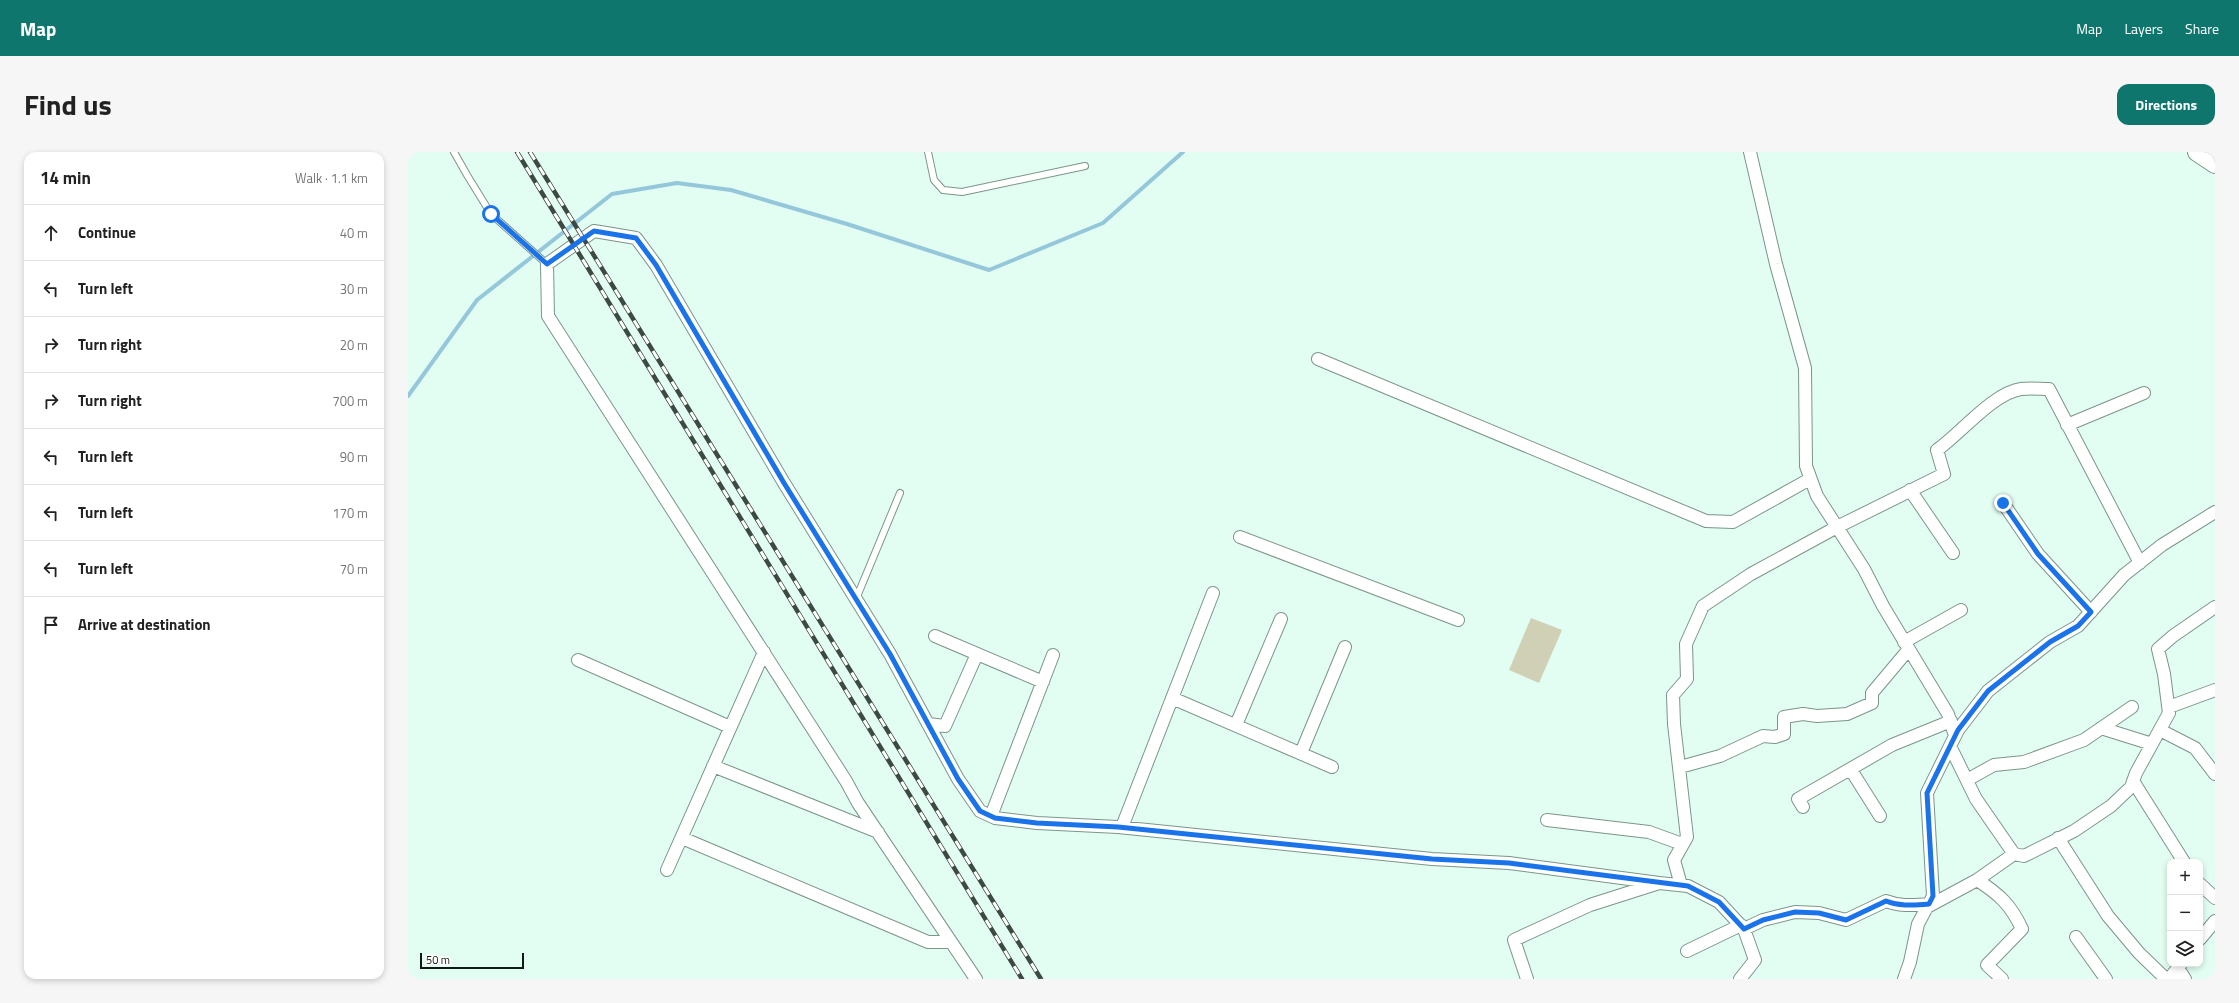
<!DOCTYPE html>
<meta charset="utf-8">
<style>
:root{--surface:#fff;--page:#f6f6f6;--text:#222;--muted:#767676;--line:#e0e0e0;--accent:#0f766e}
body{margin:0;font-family:"Titillium Web",sans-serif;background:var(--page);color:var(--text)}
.controls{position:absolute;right:12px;bottom:12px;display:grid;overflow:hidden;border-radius:8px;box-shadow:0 2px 6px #0003}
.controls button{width:36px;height:36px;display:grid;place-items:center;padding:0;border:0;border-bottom:1px solid var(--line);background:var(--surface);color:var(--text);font:20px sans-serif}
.scale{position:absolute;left:12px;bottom:10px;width:104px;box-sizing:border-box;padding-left:4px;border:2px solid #0f1915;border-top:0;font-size:11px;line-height:14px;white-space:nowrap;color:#0f1915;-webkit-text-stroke:3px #fff;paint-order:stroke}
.stop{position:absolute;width:12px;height:12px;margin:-9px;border:3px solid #1a73e8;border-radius:50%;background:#fff}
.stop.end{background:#1a73e8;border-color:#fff;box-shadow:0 1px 4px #0008}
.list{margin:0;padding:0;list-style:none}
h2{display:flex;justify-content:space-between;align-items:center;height:52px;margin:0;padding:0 16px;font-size:17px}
h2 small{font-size:13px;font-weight:400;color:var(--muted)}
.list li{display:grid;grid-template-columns:26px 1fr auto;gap:12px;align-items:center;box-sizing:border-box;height:56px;padding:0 16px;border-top:1px solid var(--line)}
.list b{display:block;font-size:15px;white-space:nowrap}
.list em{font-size:13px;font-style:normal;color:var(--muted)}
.icon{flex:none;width:22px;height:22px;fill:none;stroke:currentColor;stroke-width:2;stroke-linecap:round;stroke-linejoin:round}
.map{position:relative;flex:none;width:1807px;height:827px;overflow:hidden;border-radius:12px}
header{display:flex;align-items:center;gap:24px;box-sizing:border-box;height:56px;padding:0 20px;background:var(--accent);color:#fff}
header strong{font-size:19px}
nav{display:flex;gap:22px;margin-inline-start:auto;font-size:14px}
.intro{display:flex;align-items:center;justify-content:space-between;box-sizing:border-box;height:96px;padding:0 24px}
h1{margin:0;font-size:28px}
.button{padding:10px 18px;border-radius:12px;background:var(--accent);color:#fff;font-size:14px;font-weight:700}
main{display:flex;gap:24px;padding:0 24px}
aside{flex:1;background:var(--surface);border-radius:12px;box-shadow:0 2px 6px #0003}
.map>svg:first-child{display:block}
</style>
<header>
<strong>Map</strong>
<nav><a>Map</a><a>Layers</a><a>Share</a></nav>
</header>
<div class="intro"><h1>Find us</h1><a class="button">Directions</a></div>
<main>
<aside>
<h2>14 min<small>Walk · 1.1 km</small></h2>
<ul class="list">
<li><svg class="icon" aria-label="ahead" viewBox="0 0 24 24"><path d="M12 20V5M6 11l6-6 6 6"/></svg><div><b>Continue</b></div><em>40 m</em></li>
<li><svg class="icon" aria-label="left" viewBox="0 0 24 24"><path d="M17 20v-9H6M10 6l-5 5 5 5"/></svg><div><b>Turn left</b></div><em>30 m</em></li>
<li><svg class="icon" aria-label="right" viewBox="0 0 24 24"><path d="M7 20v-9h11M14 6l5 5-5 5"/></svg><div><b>Turn right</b></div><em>20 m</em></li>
<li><svg class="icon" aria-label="right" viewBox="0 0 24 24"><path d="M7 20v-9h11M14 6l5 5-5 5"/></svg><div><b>Turn right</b></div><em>700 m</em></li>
<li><svg class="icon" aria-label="left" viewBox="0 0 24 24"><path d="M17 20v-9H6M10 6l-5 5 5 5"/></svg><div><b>Turn left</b></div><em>90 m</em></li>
<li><svg class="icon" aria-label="left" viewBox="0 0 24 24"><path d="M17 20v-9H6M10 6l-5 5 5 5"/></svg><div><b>Turn left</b></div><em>170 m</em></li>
<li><svg class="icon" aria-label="left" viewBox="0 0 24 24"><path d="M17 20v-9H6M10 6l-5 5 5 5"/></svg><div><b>Turn left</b></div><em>70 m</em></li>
<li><svg class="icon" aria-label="arrive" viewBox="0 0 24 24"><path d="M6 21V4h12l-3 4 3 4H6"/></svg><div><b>Arrive at destination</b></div></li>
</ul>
</aside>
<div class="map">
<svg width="1807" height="827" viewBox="0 0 1807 827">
<rect width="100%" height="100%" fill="#e2fdf1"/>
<!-- green -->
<path fill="#d0d0b6" d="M1123 466 1154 478 1131 531 1101 518Z"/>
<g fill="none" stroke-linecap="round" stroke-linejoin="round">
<!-- stream -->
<path stroke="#95c7db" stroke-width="4" d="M0 244 69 148 204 42 269 31 323 38 439 72 581 118 695 71 775 0"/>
<defs>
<path id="lane" d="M46 0 59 23 83 62 139 112
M520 0 526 28 535 38 554 40 677 14
M448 447 492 341"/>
<path id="street" d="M1342 0 1368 112 1397 216 1398 314 1409 344 1456 417 1475 454 1540 562 1547 584
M910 207 1298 369 1325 370 1402 327
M1659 273 1736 241
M1502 338 1545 401
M1595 351 1630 402 1683 460
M832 385 1050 468
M527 484 635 530
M1496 490 1553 458
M170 508 322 575
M764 546 924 615
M1761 555 1807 538
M520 572 537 574 569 502
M828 573 873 467
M1693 576 1744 592
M1752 578 1787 596 1807 622
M1542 594 1568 647 1606 702
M893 601 937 495
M305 614 470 680
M1272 615 1312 604 1355 584 1367 585 1376 582V565L1395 562 1409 564 1439 562 1464 551V541L1501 497
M1443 618 1472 664
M1559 628 1586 613 1616 610 1676 588 1724 555
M1725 629 1776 710
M1395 655 1390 647 1484 593 1543 569
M583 664 645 503
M1139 668 1241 680 1274 692
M714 675 805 441
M274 686 520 790H543
M1650 686 1700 764 1731 801 1758 827
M259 718 356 500
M1569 728C1591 742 1603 753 1614 777L1579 813 1594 827
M1792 732 1807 746
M1273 733 1266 708 1279 685 1266 572 1265 543 1279 527 1278 492 1295 454 1343 422 1429 375 1536 322 1529 298C1553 281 1585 241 1613 237 1622 236 1632 237 1641 237L1732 411
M1519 755 1569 728 1606 702 1616 704 1666 679 1703 654 1723 635 1728 621 1761 561 1756 522 1750 497 1765 484 1807 455
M1336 777 1355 768 1387 760 1411 761 1438 768 1478 749C1493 755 1506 753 1521 752
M1668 785 1698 827
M1792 787 1807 769
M1279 799 1333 773
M1770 816 1777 827
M568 827 450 651 438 629 140 164 139 112 186 79 228 86 248 113 376 331 482 502 550 627 572 659 587 666 629 671 710 675 1024 707 1101 711 1251 731
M1119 827 1106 788 1182 753 1251 731 1280 734 1311 750 1336 777 1347 808 1332 827
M1496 827 1502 810 1510 772 1525 744 1519 641 1550 578 1580 539 1642 490 1670 474 1716 423 1754 393 1807 360
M1761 827 1773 812"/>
<path id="secondary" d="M1789 0 1807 12"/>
</defs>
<!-- lane casing -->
<use href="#lane" stroke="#7c958a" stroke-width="8"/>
<!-- street casing -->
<use href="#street" stroke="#7c958a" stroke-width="14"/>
<!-- secondary casing -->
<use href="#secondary" stroke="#7c958a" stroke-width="20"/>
<!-- lane -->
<use href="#lane" stroke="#fff" stroke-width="6"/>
<!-- street -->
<use href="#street" stroke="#fff" stroke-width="12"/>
<!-- secondary -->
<use href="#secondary" stroke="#fff" stroke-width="18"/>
<defs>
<path id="rail" d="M109 0 614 827
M122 0 633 827"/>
</defs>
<!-- rail casing -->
<use href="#rail" stroke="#3c4944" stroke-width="4.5"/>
<!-- rail -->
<use href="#rail" stroke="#fff" stroke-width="3" stroke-dasharray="9" stroke-linecap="butt"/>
</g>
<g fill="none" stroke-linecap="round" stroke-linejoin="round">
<!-- route -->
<path stroke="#1a73e8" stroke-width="5" d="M83 62 139 112 186 79 228 86 248 113 376 331 482 502 550 627 572 659 587 666 629 671 710 675 1024 707 1101 711 1280 734 1311 750 1336 777 1355 768 1387 760 1411 761 1438 768 1478 749C1493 755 1506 753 1521 752L1525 744 1519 641 1550 578 1580 539 1642 490 1670 474 1683 460 1630 402 1595 351"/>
</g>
</svg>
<div class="controls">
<button>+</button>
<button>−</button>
<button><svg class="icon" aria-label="layers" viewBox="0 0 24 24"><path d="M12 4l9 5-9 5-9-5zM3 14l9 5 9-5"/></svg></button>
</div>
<div class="scale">50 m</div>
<div class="stop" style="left:83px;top:62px"></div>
<div class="stop end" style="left:1595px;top:351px"></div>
</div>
</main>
